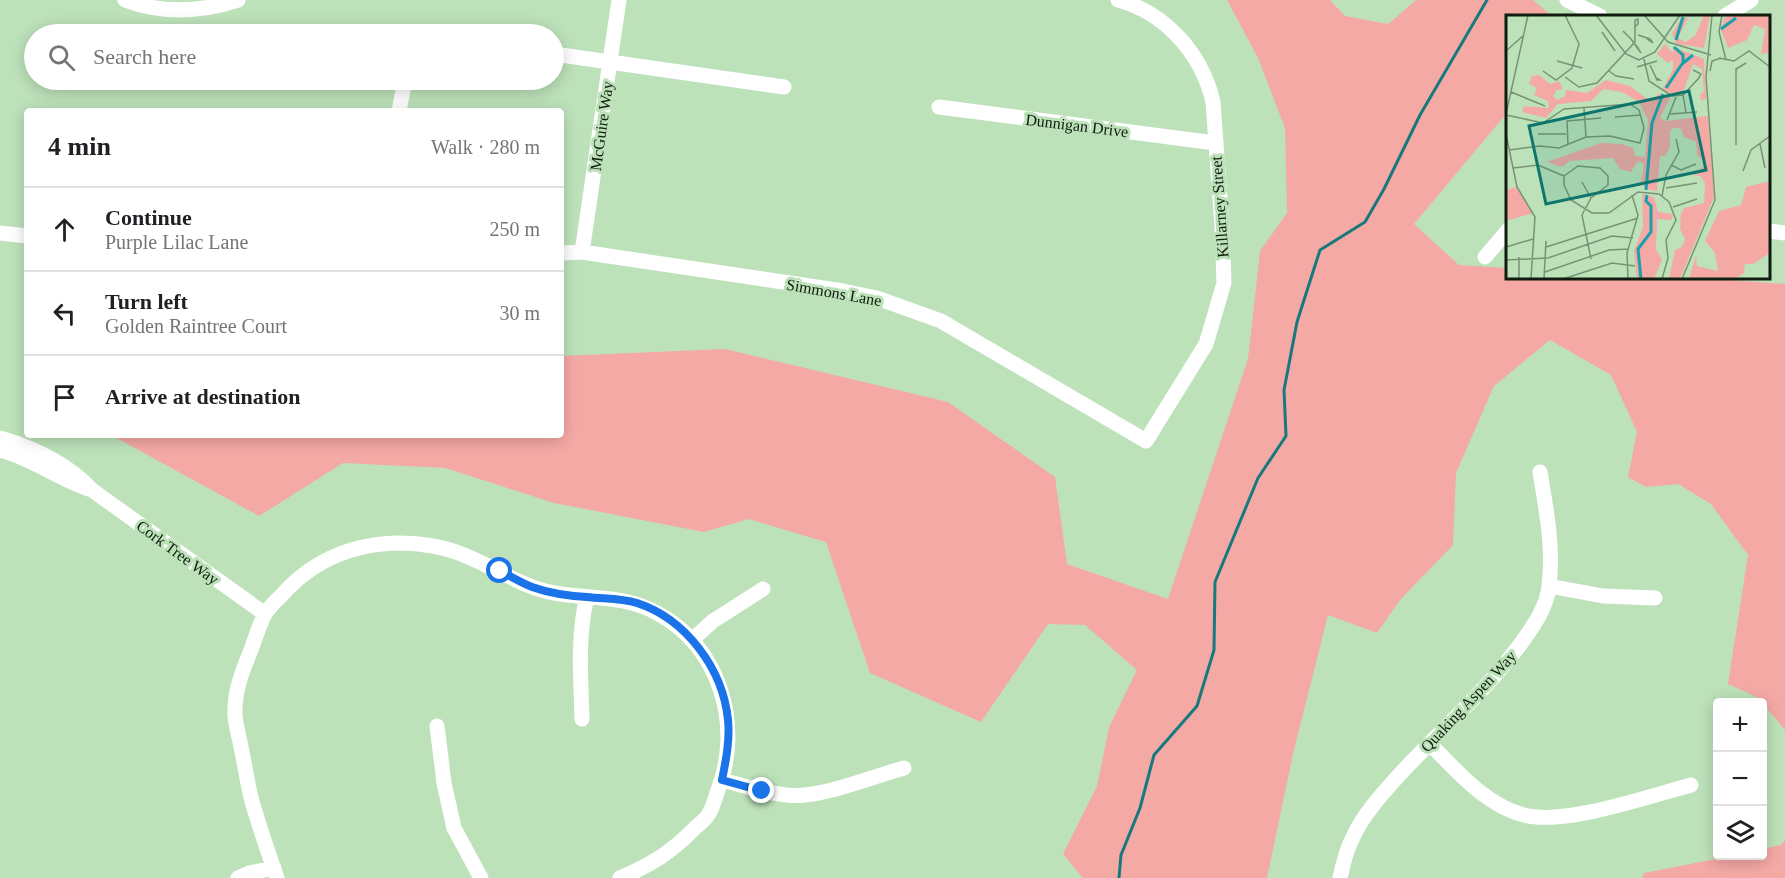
<!DOCTYPE html>
<meta charset="utf-8">
<style>
:root{--surface:#fff;--page:#f6f6f6;--text:#202124;--muted:#757577;--line:#e0e0e0}
body{margin:0;font-family:Georgia,serif;background:var(--page);color:var(--text)}
.controls{position:absolute;right:18px;bottom:18px;display:grid;overflow:hidden;border-radius:6px;box-shadow:0 3px 15px #0003}
.controls button{width:54px;height:54px;display:grid;place-items:center;padding:0;border:0;border-bottom:2px solid var(--line);background:var(--surface);color:var(--text);font:30px sans-serif}
.stop{position:absolute;width:18px;height:18px;margin:-14px;border:4px solid #1a73e8;border-radius:50%;background:#fff}
.stop.end{background:#1a73e8;border-color:#fff;box-shadow:0 2px 6px #0008}
.list{margin:0;padding:0;list-style:none}
h2{display:flex;justify-content:space-between;align-items:center;height:78px;margin:0;padding:0 24px;font-size:26px}
h2 small{font-size:20px;font-weight:400;color:var(--muted)}
.list li{display:grid;grid-template-columns:39px 1fr auto;gap:18px;align-items:center;box-sizing:border-box;height:84px;padding:0 24px;border-top:2px solid var(--line)}
.list b{display:block;font-size:22px;white-space:nowrap}
.list p{margin:0;font-size:20px;white-space:nowrap;color:var(--muted)}
.list em{font-size:20px;font-style:normal;color:var(--muted)}
.icon{flex:none;width:33px;height:33px;fill:none;stroke:currentColor;stroke-width:2;stroke-linecap:round;stroke-linejoin:round}
.map{position:relative;flex:none;width:1785px;height:878px;overflow:hidden}
.search{position:absolute;background:var(--surface);box-shadow:0 3px 15px #0003;left:24px;top:24px;width:540px;height:66px;display:flex;align-items:center;gap:15px;box-sizing:border-box;padding:0 21px;border-radius:33px;color:var(--muted);font-size:22px}
.panel{position:absolute;background:var(--surface);box-shadow:0 3px 15px #0003;left:24px;top:108px;width:540px;height:330px;border-radius:6px}
.map>svg:first-child{display:block}
</style>
<div class="map">
<svg width="1785" height="878" viewBox="0 0 1785 878">
<rect width="100%" height="100%" fill="#bde2ba"/>
<!-- green -->
<path fill="#f5a9a5" d="M1227 0H1330L1345 16 1388 24 1416 0H1533L1552 16H1508L1507 113 1414 224 1459 265 1507 268 1508 278H1704L1785 284V730L1757 697 1728 684 1748 555 1711 504 1678 484 1646 487 1628 477 1637 432 1611 375 1550 340 1494 386 1456 473 1453 545 1400 600 1377 633 1328 615 1293 754 1267 878H1083L1063 854 1097 786 1109 727 1137 670 1085 625 1048 624 981 722 870 673 826 542 749 519 704 532 554 503 445 468 343 463 259 516 111 435H561V356L725 349 948 402 1055 477 1067 564 1168 599 1248 359 1260 251 1287 213 1285 128 1258 58Z
M1785 840V878H1642L1644 873 1731 856H1762L1763 849 1781 845Z"/>
<g fill="none" stroke-linecap="round" stroke-linejoin="round">
<!-- stream -->
<path stroke="#16797c" stroke-width="3" d="M1119 878 1121 855 1140 808 1154 755 1197 706 1214 650 1215 582 1258 478 1286 436 1284 390 1297 322 1320 250 1365 222 1384 189 1420 115 1487 0"/>
<!-- minor -->
<path stroke="#fff" stroke-width="15" d="M125 0C162 14 201 12 238 0
M1567 0 1600 16
M1725 16 1751 0
M554 54 784 87
M939 107 1215 143
M399 111 405 80
M1768 231 1785 233
M0 233 27 236
M582 252 619 0
M561 253 582 252 843 291 877 298 941 321 1146 441 1206 344 1224 283 1222 226 1213 102C1202 54 1166 13 1118 0
M1485 257 1508 230
M0 438C34 448 68 464 92 490L265 614
M0 450C32 458 58 479 89 489
M1549 586 1603 596 1655 598
M693 639 713 621 763 589
M582 719C581 679 577 637 587 597
M437 726 444 783 454 828 481 878
M1429 743C1456 770 1485 805 1524 815 1564 826 1650 796 1691 785
M722 780C746 786 780 798 805 795 838 791 872 777 904 768
M238 878 249 873 274 868
M277 878C269 855 261 832 254 808 248 790 246 770 242 752 240 740 236 727 235 716 234 691 242 672 251 650 255 639 259 626 264 616 268 608 275 602 281 596 320 551 376 536 433 546 469 552 497 573 530 586 571 603 616 590 657 613 720 646 743 726 718 790 715 798 713 808 708 815 705 820 698 825 694 829 670 853 651 865 620 878
M1340 878C1343 863 1347 848 1354 835 1365 812 1384 792 1401 773 1441 730 1487 690 1522 642 1534 625 1547 607 1549 586 1554 548 1546 509 1540 472"/>
</g>
<g fill="none" stroke-linecap="round" stroke-linejoin="round">
<!-- route -->
<path stroke="#1a73e8" stroke-width="8" d="M500 571C510 576 521 583 532 587 549 593 569 596 587 597 604 599 620 598 637 603 686 619 723 669 728 720 730 740 726 760 722 780L762 791"/>
</g>
<g text-anchor="middle" stroke-width="6" stroke-linejoin="round" paint-order="stroke">
<!-- street labels -->
<g font-size="16" fill="#0f1c0e" stroke="#bde2ba">
<text transform="translate(1077 125) rotate(7)" y="6">Dunnigan Drive</text>
<text transform="translate(601 126) rotate(-82)" y="6">McGuire Way</text>
<text transform="translate(1219 207) rotate(-94)" y="6">Killarney Street</text>
<text transform="translate(834 292) rotate(10)" y="6">Simmons Lane</text>
<text transform="translate(178 552) rotate(36)" y="6">Cork Tree Way</text>
<text transform="translate(1468 701) rotate(-47)" y="6">Quaking Aspen Way</text>
</g>
</g>
<!-- overview -->
<g transform="translate(1506 15)">
<rect width="264" height="264" fill="#bde2ba"/>
<path d="M198 0H204L198 33 171 29 166 19 176 2 182 3 172 23 179 27 189 21ZM224 0H264V38L255 39 259 14 248 10 241 25 222 33 215 15 218 3ZM159 29 167 38V32L198 44 200 84 195 85 194 80 198 76 196 54 187 49 178 75 167 79 156 75 167 54V45L162 48 151 39ZM33 60 44 69 53 66 57 74 51 75 47 81 52 85 59 81 60 75 81 78 100 65 124 71 144 86 154 78 164 83 154 103 159 106 202 101 208 182 174 264H163L169 235 176 232 179 224 174 214 175 199 178 193 198 188 199 168 194 161 187 160 200 150 191 139 190 127 178 122 175 114 168 112 164 117V132L159 141H154L151 176 139 174 135 167 138 149 132 146 125 157 114 154 107 143 63 146 56 152 41 147 95 128 116 129 127 133 129 141 139 142 142 105 133 87 116 77 97 74 85 86 52 89 40 103 16 97 18 91 43 93 42 86 28 80 31 73 23 69 26 61ZM264 166V238L247 249H239L238 258 228 264H183L190 241 191 251 212 256 209 238 199 226 213 196 235 190 240 172ZM10 172 27 198 0 206V175ZM136 179 148 182 152 197 167 199 166 205 151 204 150 234 156 245 148 264H131L128 236 137 212Z" fill="#f5a9a5"/>
<path fill="none" stroke="#19a1ab" stroke-width="3" d="M215 14 230 3M170 25 177 2M168 32 177 40V47M160 73 176 49 187 40M140 175 146 108 157 79M135 264 132 234 145 217V191L140 186 141 180"/>
<path fill="none" stroke="#779375" stroke-width="1.5" d="M90 0 120 39 133 45 149 37 174 0M138 0 162 27 205 40M216 0 213 17 220 45M132 4V9L129 12V5ZM117 16 125 24 135 38 130 30M96 17 109 36M132 20 144 24 147 28 141 24M0 36 18 20M213 43 228 46 243 36 264 52M138 44 143 66 166 81 177 80 192 64 195 59 187 55M51 46 76 53M144 50 151 65H154L151 63M131 52 151 46M37 56 50 65 66 53 73 29 59 0M103 56 110 61 128 64M204 56 206 46 215 43M59 62 73 72 91 68 129 27V12M5 77 39 91M177 80 180 98M78 93 80 122M0 99 22 0M164 99 191 97M0 100 37 108 58 94 124 89 133 95 138 113 134 128 104 121 80 122 53 133 34 131 3 135M109 102 135 100M161 105 170 82M0 119 11 172 29 202 25 264M32 119H60M254 129 259 153M62 130 61 106 95 103M230 130V54L240 48M165 150 175 155 190 149M7 153 32 150 58 161M237 156 245 135 264 121M58 161V170L65 185 86 198H103L132 177 153 179 163 187 170 205 160 225 162 243 156 264M58 161 72 151 94 153 102 161V170L85 183 76 200 85 244M76 167 85 183M160 173 191 168M156 181 160 160 173 137 170 124M167 192 191 184M0 232 27 224M40 232 132 203M0 245 42 243 106 221 127 223M39 257 103 235 122 234M13 264V242M38 264 40 226M57 264 106 248 129 251M122 264 121 238 132 200 126 180M176 264 209 185 200 62 206 0"/>
<path fill="#0f766e" fill-opacity="0.15" stroke="#0f766e" stroke-width="3" d="M183 76 200 155 40 189 23 111Z"/>
<rect width="264" height="264" fill="none" stroke="#0f1c0e" stroke-width="3"/>
</g>
</svg>
<div class="controls">
<button>+</button>
<button>−</button>
<button><svg class="icon" aria-label="layers" viewBox="0 0 24 24"><path d="M12 4l9 5-9 5-9-5zM3 14l9 5 9-5"/></svg></button>
</div>
<div class="stop" style="left:500px;top:571px"></div>
<div class="stop end" style="left:762px;top:791px"></div>
<div class="search"><svg class="icon" aria-label="search" viewBox="0 0 24 24"><circle cx="10" cy="10" r="6"/><path d="M15 15l6 6"/></svg>Search here</div>
<section class="panel">
<h2>4 min<small>Walk · 280 m</small></h2>
<ul class="list">
<li><svg class="icon" aria-label="ahead" viewBox="0 0 24 24"><path d="M12 20V5M6 11l6-6 6 6"/></svg><div><b>Continue</b><p>Purple Lilac Lane</p></div><em>250 m</em></li>
<li><svg class="icon" aria-label="left" viewBox="0 0 24 24"><path d="M17 20v-9H6M10 6l-5 5 5 5"/></svg><div><b>Turn left</b><p>Golden Raintree Court</p></div><em>30 m</em></li>
<li><svg class="icon" aria-label="arrive" viewBox="0 0 24 24"><path d="M6 21V4h12l-3 4 3 4H6"/></svg><div><b>Arrive at destination</b></div></li>
</ul>
</section>
</div>
